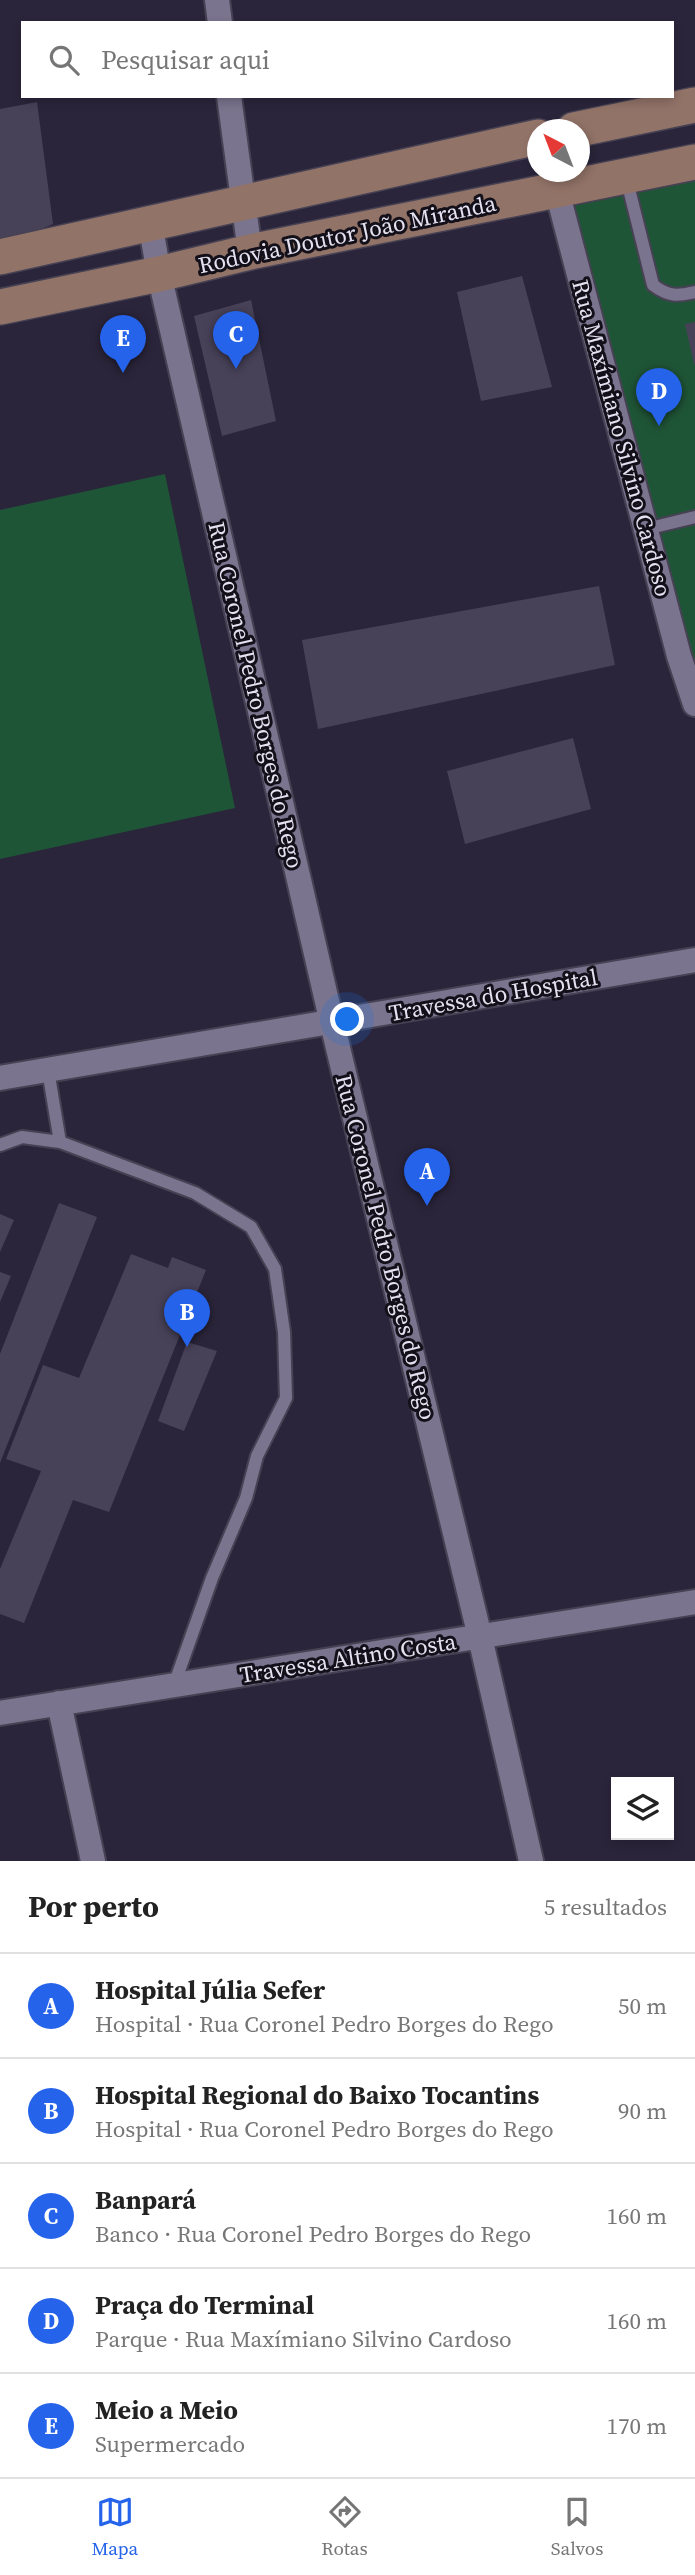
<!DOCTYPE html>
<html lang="pt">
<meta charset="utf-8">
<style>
:root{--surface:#fff;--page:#f2f2f2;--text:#222;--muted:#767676;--line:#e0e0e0;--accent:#2563eb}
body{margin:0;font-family:"Source Serif 4",serif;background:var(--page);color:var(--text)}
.controls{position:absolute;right:21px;bottom:21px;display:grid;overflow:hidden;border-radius:0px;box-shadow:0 4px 10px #0003}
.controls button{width:63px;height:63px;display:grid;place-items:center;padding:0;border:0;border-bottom:2px solid var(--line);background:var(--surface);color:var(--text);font:35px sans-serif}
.compass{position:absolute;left:527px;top:119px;width:63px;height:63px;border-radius:50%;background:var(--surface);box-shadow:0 4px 10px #0003;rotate:318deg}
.you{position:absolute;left:348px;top:1020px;width:24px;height:24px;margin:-18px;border:5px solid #fff;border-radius:50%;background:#1a73e8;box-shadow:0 0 0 10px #1a73e833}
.badge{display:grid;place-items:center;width:46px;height:46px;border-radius:50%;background:var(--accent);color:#fff;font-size:23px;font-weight:700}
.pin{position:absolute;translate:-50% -58px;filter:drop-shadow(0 2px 4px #0008)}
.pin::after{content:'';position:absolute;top:37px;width:24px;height:21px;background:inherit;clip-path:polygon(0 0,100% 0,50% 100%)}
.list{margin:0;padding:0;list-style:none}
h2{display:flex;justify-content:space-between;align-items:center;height:91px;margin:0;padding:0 28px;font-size:30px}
h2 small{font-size:23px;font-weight:400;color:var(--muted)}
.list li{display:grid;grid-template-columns:46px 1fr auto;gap:21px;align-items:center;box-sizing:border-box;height:105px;padding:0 28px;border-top:2px solid var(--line)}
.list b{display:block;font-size:26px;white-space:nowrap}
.list p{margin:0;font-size:23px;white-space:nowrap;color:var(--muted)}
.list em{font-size:23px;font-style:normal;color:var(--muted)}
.icon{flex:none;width:38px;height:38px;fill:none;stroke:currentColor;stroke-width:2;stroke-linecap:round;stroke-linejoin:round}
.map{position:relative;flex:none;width:695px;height:1861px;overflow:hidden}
.search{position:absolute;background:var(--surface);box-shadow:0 4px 10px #0003;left:21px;right:21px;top:21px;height:77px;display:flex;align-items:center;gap:18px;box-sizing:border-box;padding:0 24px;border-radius:0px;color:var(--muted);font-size:26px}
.sheet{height:616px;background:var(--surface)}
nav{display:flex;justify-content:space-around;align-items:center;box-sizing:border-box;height:98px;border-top:2px solid var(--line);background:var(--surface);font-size:19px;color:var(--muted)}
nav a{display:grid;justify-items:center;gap:4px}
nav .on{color:var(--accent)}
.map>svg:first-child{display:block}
</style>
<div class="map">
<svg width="695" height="1861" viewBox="0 0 695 1861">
<rect width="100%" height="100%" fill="#2b253b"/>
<!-- green -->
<path fill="#1f5537" d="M695 164V659L687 660 559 193Z
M165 474 235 808 0 859V510Z"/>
<!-- building -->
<path fill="#484259" d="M37 102 53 224 25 236 0 238V109Z
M522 276 552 387 481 401 457 292Z
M251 300 276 421 222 436 194 316Z
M695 322V364H694L685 324Z
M599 586 615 665 318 729 302 640Z
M573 738 591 809 465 844 447 771Z
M59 1203 97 1217 0 1463V1354Z
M0 1214 14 1220 0 1252Z
M131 1254 168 1268 172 1257 206 1270 109 1512 73 1500 24 1623 0 1614V1569L41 1471 6 1459 43 1365 79 1378Z
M0 1272 11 1276 0 1302Z
M187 1342 217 1351 184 1431 158 1421Z"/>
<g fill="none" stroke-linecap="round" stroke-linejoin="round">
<defs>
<path id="service" d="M626 177 653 285C669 297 677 296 695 292
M646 529 695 517
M60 1142 195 1193 251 1227 275 1269 284 1332 286 1398 257 1456 246 1498 212 1578 174 1685
M0 1145 22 1137 60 1142 48 1070"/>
<path id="minor" d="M217 0 220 23
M229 96 250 252
M555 172 557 191 679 656 695 704
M150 222 159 274 332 1023 480 1637 531 1861
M0 1078 695 960
M59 1703 93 1861
M0 1713 695 1602"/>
<path id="secondary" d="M574 130 695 105
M0 257 538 137
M0 307 159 274 250 252 695 162"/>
</defs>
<!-- service casing -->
<use href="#service" stroke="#464153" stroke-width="16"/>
<!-- minor casing -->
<use href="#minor" stroke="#464153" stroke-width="28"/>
<!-- secondary casing -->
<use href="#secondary" stroke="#464153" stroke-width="38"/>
<!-- service -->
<use href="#service" stroke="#7a748e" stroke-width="12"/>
<!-- minor -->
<use href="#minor" stroke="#7a748e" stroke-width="24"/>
<!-- secondary -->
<use href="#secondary" stroke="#927368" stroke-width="35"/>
</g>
<g text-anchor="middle" stroke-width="6" stroke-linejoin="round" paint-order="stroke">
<!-- street labels -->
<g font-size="23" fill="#e4e1f0" stroke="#13101a">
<text transform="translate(347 234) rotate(-12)" y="8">Rodovia Doutor João Miranda</text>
<text transform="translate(622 438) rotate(75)" y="8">Rua Maxímiano Silvino Cardoso</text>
<text transform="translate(256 695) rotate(77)" y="8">Rua Coronel Pedro Borges do Rego</text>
<text transform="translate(493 995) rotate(-10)" y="8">Travessa do Hospital</text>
<text transform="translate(386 1247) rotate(76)" y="8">Rua Coronel Pedro Borges do Rego</text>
<text transform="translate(348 1658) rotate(-9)" y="8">Travessa Altino Costa</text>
</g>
</g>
</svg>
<div class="controls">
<button><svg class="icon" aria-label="layers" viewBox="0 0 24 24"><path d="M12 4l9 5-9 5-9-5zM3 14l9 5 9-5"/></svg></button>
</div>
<svg class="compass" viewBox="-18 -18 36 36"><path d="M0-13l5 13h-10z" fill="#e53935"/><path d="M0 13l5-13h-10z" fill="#767676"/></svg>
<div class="you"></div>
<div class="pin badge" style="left:427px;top:1206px">A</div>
<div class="pin badge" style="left:187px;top:1347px">B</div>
<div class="pin badge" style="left:236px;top:369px">C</div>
<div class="pin badge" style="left:659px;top:426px">D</div>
<div class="pin badge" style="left:123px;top:373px">E</div>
<div class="search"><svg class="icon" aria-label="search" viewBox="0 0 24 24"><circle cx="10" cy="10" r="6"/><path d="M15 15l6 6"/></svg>Pesquisar aqui</div>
</div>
<section class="sheet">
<h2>Por perto<small>5 resultados</small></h2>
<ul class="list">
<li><span class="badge">A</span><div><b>Hospital Júlia Sefer</b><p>Hospital · Rua Coronel Pedro Borges do Rego</p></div><em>50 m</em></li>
<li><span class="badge">B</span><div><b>Hospital Regional do Baixo Tocantins</b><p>Hospital · Rua Coronel Pedro Borges do Rego</p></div><em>90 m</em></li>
<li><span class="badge">C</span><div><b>Banpará</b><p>Banco · Rua Coronel Pedro Borges do Rego</p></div><em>160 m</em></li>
<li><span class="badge">D</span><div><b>Praça do Terminal</b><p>Parque · Rua Maxímiano Silvino Cardoso</p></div><em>160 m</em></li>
<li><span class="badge">E</span><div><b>Meio a Meio</b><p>Supermercado</p></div><em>170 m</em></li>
</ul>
</section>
<nav>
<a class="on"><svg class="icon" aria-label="map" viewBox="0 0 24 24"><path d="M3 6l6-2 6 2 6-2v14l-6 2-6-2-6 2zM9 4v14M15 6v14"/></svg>Mapa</a>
<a><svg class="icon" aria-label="directions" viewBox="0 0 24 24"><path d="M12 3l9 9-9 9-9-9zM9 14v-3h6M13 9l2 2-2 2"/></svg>Rotas</a>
<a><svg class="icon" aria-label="saved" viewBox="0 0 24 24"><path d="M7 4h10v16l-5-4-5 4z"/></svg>Salvos</a>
</nav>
